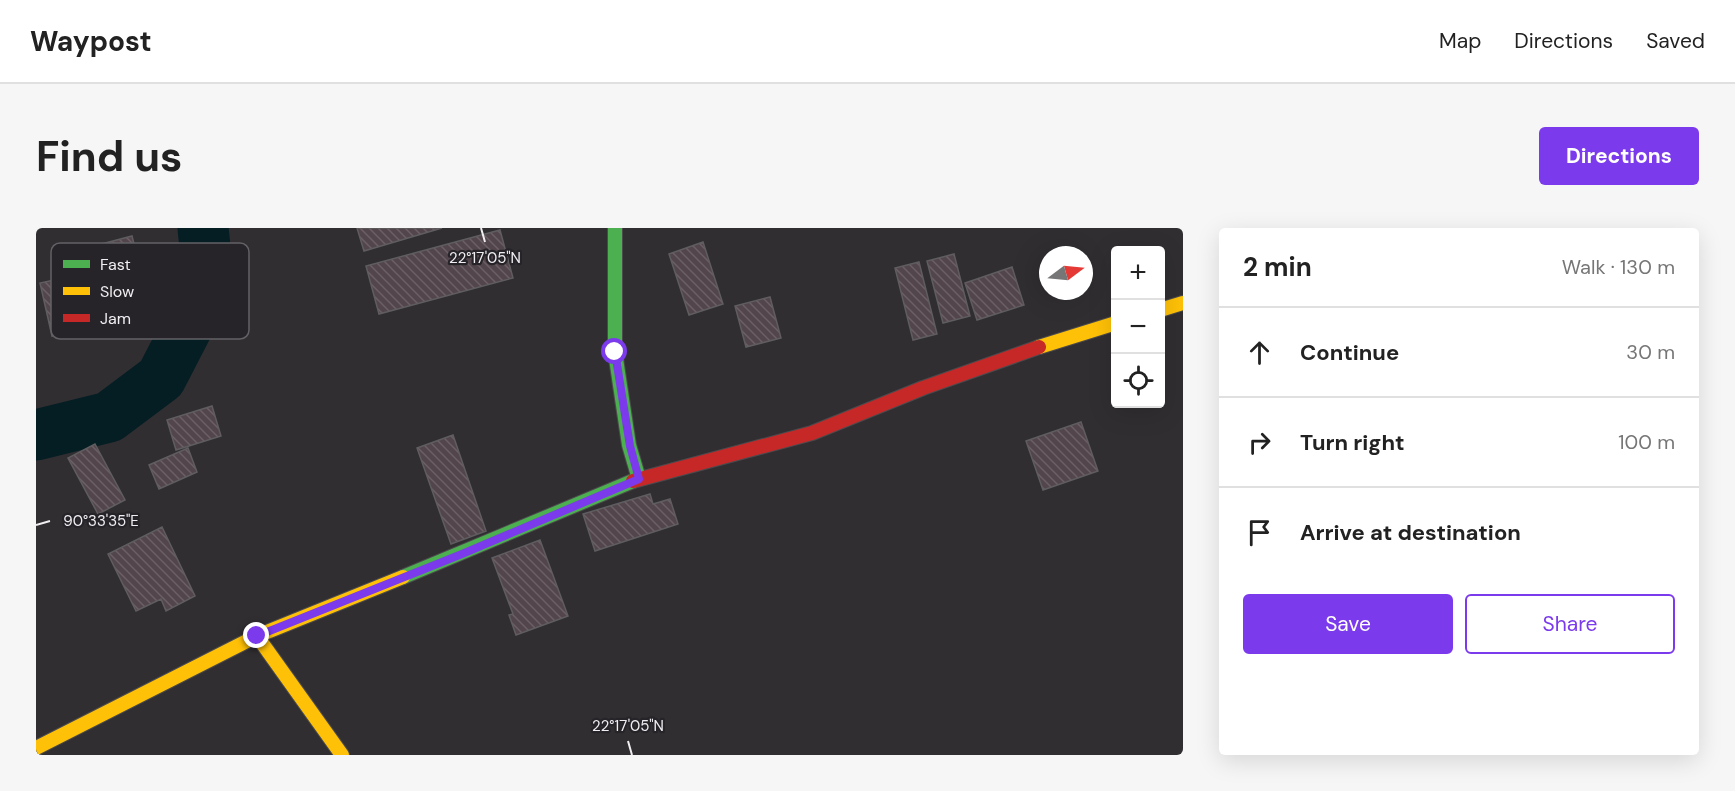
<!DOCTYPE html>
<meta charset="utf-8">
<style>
:root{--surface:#fff;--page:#f6f6f6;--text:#222;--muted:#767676;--line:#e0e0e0;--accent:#7c3aed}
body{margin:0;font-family:"DM Sans",sans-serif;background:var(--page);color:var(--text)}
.controls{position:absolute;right:18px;top:18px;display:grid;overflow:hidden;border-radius:6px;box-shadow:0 6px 24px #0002}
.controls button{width:54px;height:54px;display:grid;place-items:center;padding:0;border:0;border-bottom:2px solid var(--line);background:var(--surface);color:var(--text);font:30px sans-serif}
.compass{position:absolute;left:1003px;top:18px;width:54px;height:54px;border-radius:50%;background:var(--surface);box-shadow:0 6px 24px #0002;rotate:74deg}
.stop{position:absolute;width:18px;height:18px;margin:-14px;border:4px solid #7c3aed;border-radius:50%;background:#fff}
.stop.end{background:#7c3aed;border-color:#fff;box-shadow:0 2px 6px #0008}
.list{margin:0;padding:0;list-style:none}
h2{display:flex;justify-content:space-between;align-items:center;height:78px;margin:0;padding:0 24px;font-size:26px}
h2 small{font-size:20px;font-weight:400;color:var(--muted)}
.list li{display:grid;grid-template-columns:39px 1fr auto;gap:18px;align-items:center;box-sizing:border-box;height:90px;padding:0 24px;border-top:2px solid var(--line)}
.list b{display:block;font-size:22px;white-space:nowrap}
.list em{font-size:20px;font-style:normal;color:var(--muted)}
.actions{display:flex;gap:12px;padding:18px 24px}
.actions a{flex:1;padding:14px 0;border:2px solid var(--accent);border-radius:6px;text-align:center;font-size:21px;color:var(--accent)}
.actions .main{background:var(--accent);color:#fff}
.icon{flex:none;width:33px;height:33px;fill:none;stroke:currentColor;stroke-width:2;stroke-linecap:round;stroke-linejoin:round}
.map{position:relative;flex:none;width:1147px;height:527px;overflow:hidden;border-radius:6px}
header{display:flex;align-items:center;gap:36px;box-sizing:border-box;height:84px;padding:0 30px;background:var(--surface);border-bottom:2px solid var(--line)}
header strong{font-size:28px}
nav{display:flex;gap:33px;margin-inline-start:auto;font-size:21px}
.intro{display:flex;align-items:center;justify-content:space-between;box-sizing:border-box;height:144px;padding:0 36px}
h1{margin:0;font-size:42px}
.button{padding:15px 27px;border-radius:6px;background:var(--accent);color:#fff;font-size:21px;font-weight:700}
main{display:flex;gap:36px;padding:0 36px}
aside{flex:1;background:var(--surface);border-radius:6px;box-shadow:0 6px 24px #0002}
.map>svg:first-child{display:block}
</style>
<header>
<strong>Waypost</strong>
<nav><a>Map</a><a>Directions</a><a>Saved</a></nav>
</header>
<div class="intro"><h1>Find us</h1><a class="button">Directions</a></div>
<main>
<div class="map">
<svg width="1147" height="527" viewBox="0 0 1147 527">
<defs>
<pattern id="building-back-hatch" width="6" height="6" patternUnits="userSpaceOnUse" patternTransform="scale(1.5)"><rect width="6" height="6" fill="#52454b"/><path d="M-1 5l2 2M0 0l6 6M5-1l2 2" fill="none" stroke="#6b6065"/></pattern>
</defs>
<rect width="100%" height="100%" fill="#302e31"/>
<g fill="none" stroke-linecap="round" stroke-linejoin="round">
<!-- river -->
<path stroke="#041e23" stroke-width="51" d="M0 207 73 189 125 150 173 57 167 0"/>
</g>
<!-- building -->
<path fill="url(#building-back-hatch)" stroke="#5f5d5f" stroke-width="1.5" d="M321 0H406L328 23Z
M464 2 477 50 343 86 330 38Z
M96 8 101 28 55 40 50 20Z
M667 14 687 76 653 87 633 26Z
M918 26 934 88 907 95 891 33Z
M883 34 901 106 877 112 859 40Z
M976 39 988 77 941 92 929 55Z
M46 46 57 100 16 108 4 55Z
M734 69 745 110 710 119 699 78Z
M176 178 185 208 140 222 131 192Z
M1045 194 1062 243 1007 262 990 213Z
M417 207 450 303 415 316 381 220Z
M59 216 89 272 62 286 32 230Z
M152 220 161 244 123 261 113 237Z
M614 266 617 276 634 271 642 296 559 323 547 286Z
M126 299 159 368 130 383 125 371 100 383 72 326Z
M504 312 532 388 480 407 473 387 477 386 456 330Z"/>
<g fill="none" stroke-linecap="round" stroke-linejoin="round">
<defs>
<path id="fast" d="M579 0V124L593 217 603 251
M367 349 597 253"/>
<path id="slow" d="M1124 82 1147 75
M1003 119 1080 95
M221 408 306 527
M0 520 221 408 367 349"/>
<path id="jam" d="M597 253 776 205 887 160 1003 119"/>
</defs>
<!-- fast casing -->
<use href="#fast" stroke="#4c4a4d" stroke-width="16"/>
<!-- slow casing -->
<use href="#slow" stroke="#4c4a4d" stroke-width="16"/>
<!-- jam casing -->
<use href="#jam" stroke="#4c4a4d" stroke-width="16"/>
<!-- fast -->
<use href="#fast" stroke="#4caf50" stroke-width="14"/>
<!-- slow -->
<use href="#slow" stroke="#ffc107" stroke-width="14"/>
<!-- jam -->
<use href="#jam" stroke="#c62828" stroke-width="14"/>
</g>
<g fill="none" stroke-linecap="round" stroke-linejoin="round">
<!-- route -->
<path stroke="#7c3aed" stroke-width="8" d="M221 408 426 326 603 251 594 218 579 124"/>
</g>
<!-- ticks -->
<path fill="none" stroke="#f0eef1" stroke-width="2" d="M445 0 449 14M0 297 14 293M592 513 596 527"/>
<!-- legend -->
<rect x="15" y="15" width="198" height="96" rx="9" fill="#272429" stroke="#636165" stroke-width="1.5"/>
<rect x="27" y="32" width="27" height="8" fill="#4caf50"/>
<rect x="27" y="59" width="27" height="8" fill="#ffc107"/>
<rect x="27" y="86" width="27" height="8" fill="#c62828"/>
<g font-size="16" fill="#f0eef1">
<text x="64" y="42">Fast</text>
<text x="64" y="69">Slow</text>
<text x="64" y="96">Jam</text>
</g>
<g font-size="15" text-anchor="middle" fill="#f0eef1" stroke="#272429" stroke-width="4.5" stroke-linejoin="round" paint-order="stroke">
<text x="449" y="35">22°17'05"N</text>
<text x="65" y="298">90°33'35"E</text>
<text x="592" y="503">22°17'05"N</text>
</g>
</svg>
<div class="controls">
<button>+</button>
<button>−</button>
<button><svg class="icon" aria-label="locate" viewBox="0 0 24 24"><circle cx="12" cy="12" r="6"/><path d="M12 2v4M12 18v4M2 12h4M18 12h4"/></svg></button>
</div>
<svg class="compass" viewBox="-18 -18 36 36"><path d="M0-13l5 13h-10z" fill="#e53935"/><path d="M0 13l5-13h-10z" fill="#767676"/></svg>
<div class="stop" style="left:579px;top:124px"></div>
<div class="stop end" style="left:221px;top:408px"></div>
</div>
<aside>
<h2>2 min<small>Walk · 130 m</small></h2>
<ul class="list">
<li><svg class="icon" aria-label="ahead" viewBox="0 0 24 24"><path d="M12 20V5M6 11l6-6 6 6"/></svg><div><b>Continue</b></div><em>30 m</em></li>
<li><svg class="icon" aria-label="right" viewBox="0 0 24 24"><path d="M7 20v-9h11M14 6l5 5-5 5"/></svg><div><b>Turn right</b></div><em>100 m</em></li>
<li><svg class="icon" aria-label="arrive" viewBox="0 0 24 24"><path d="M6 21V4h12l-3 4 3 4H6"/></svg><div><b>Arrive at destination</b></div></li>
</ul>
<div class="actions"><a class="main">Save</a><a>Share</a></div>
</aside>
</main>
